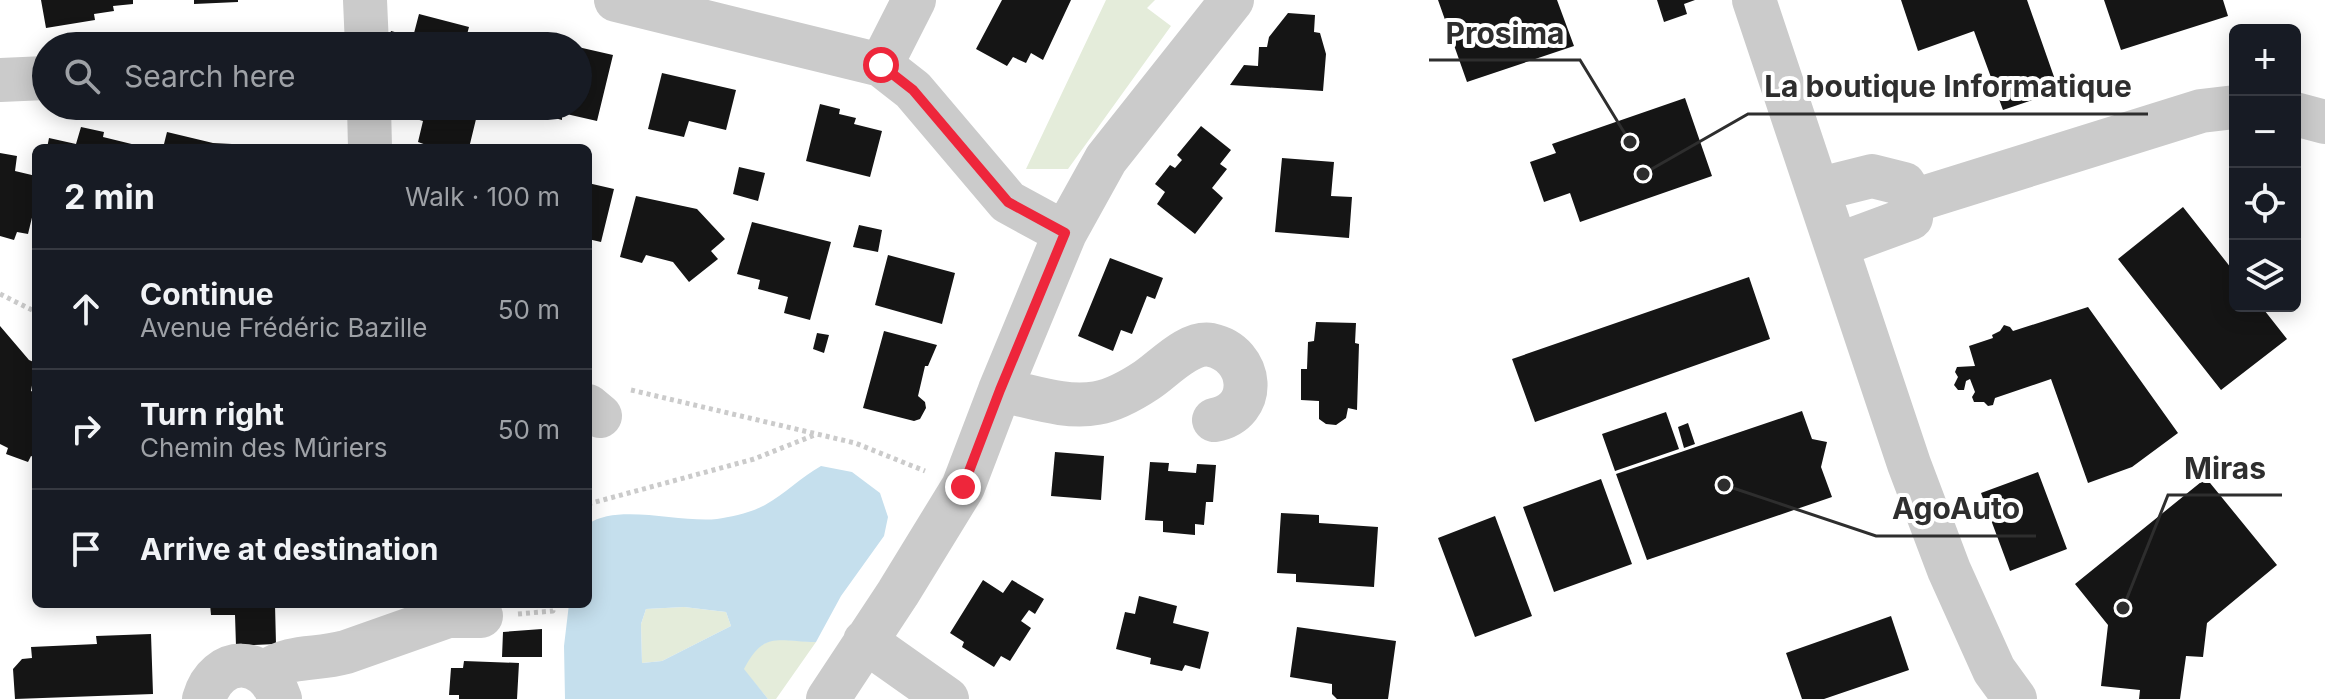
<!DOCTYPE html>
<meta charset="utf-8">
<style>
:root{--surface:#171b24;--page:#242831;--text:#f1f3f6;--muted:#9ea1a6;--line:#363941}
body{margin:0;font-family:Inter,sans-serif;background:var(--page);color:var(--text)}
.controls{position:absolute;right:24px;top:24px;display:grid;overflow:hidden;border-radius:12px;box-shadow:0 4px 20px #0003}
.controls button{width:72px;height:72px;display:grid;place-items:center;padding:0;border:0;border-bottom:2px solid var(--line);background:var(--surface);color:var(--text);font:40px sans-serif}
.stop{position:absolute;width:24px;height:24px;margin:-18px;border:6px solid #ee263b;border-radius:50%;background:#fff}
.stop.end{background:#ee263b;border-color:#fff;box-shadow:0 2px 8px #0008}
.list{margin:0;padding:0;list-style:none}
h2{display:flex;justify-content:space-between;align-items:center;height:104px;margin:0;padding:0 32px;font-size:34px}
h2 small{font-size:26px;font-weight:400;color:var(--muted)}
.list li{display:grid;grid-template-columns:52px 1fr auto;gap:24px;align-items:center;box-sizing:border-box;height:120px;padding:0 32px;border-top:2px solid var(--line)}
.list b{display:block;font-size:30px;white-space:nowrap}
.list p{margin:0;font-size:26px;white-space:nowrap;color:var(--muted)}
.list em{font-size:26px;font-style:normal;color:var(--muted)}
.icon{flex:none;width:44px;height:44px;fill:none;stroke:currentColor;stroke-width:2;stroke-linecap:round;stroke-linejoin:round}
.map{position:relative;flex:none;width:2325px;height:699px;overflow:hidden}
.search{position:absolute;background:var(--surface);box-shadow:0 4px 20px #0003;left:32px;top:32px;width:560px;height:88px;display:flex;align-items:center;gap:20px;box-sizing:border-box;padding:0 28px;border-radius:44px;color:var(--muted);font-size:30px}
.panel{position:absolute;background:var(--surface);box-shadow:0 4px 20px #0003;left:32px;top:144px;width:560px;height:464px;border-radius:12px}
.map>svg:first-child{display:block}
</style>
<div class="map">
<svg width="2325" height="699" viewBox="0 0 2325 699">
<rect width="100%" height="100%" fill="#fff"/>
<!-- green -->
<path fill="#e4ecda" d="M1106 0H1155L1147 8 1171 26 1068 169H1026Z
M684 607 726 612 731 626 662 661 642 663 641 624 646 609Z
M774 639 816 642 776 699H768L743 669 755 648Z"/>
<!-- water -->
<path fill="#c5dfed" fill-rule="evenodd" d="M821 466 852 472 880 493 888 517 884 536 841 596 816 642C778 642 764 630 744 669L768 699H565L564 646 569 604H588V524C618 503 680 523 717 519 731 517 753 512 765 505 785 494 801 477 821 466ZM684 607 726 612 731 626 662 661 642 663 641 624 646 609Z"/>
<!-- building -->
<path fill="#151515" d="M41 0H133V4L113 6 114 11 94 14 95 20 46 28Z
M194 0H238V2L194 4Z
M1002 0H1071L1043 60 1031 53 1026 63 1013 57 1007 66 976 49Z
M1438 0H1557L1574 46 1467 82Z
M1657 0H1695L1684 4 1687 14 1664 22Z
M1901 0H2027L2059 91 2003 110 1974 31 1918 51Z
M2104 0H2223L2228 16 2121 50Z
M1288 13 1315 15 1314 32 1320 33 1326 54 1323 91 1230 85 1244 65 1258 66 1259 47H1267L1269 37Z
M419 14 469 27 464 46H386L391 31 413 37Z
M578 47 613 55 597 121 562 113V120L540 114 541 106H578Z
M662 73 736 90 726 130 689 121 684 137 648 129Z
M1685 98 1712 176 1580 222 1570 193 1544 202 1530 162 1556 153 1552 144Z
M820 104 840 109 839 114 856 118 854 124 882 131 870 177 806 161Z
M388 106H461L460 111 477 115 469 148H429V146L418 142 423 121 388 111Z
M1201 126 1231 150 1220 164 1227 169 1212 188 1223 198 1195 234 1157 204 1165 192 1155 184 1170 165 1175 168 1182 160 1177 155Z
M81 127 104 132 103 137 148 148H47L49 138 76 144Z
M167 132 213 143 232 144 244 148H163Z
M0 153 17 156 15 171 36 176V201L28 234 17 232 14 240 0 236Z
M1282 158 1334 162 1331 196 1352 197 1349 238 1275 232Z
M739 167 765 173 758 201 733 194Z
M588 183 614 189 601 242 588 239Z
M636 196 697 209 725 239 711 251 718 259 689 282 673 262 646 255 642 263 620 257Z
M2183 207 2235 273V306H2261L2287 339 2221 390 2118 259Z
M752 222 831 242 810 320 784 313 788 297 758 289 760 280 737 274Z
M859 225 882 230 878 252 853 247Z
M888 255 955 273 942 324 875 305Z
M1110 258 1163 278 1155 299 1147 296 1132 334 1121 330 1113 351 1078 336Z
M1749 277 1770 339 1535 422 1512 359Z
M2088 307 2178 433 2132 467 2088 483 2051 379 1995 398 1993 405 1988 406 1984 402H1974L1972 397 1975 392 1970 379 1966 381 1964 390H1958L1954 385 1958 377 1955 372 1957 367 1975 366 1969 346 1993 338 1992 335 2000 331 2004 325 2010 327 2013 331Z
M1316 322 1356 323 1355 343 1359 344 1357 410 1348 408 1346 418 1336 425 1326 424 1319 419V401L1301 400V369H1307L1308 342 1314 341Z
M0 326 29 360 36 363 31 391 36 393V458L31 456 28 462 6 454 8 448 0 444Z
M884 331 937 345 928 366H925L918 396 925 402 926 408 920 419 914 421 863 408Z
M817 333 829 335 824 353 813 349Z
M1802 411 1812 439 1827 442 1821 467 1832 497 1647 560 1616 474Z
M1666 412 1679 449 1615 471 1602 434Z
M1688 423 1695 444 1684 448 1678 427Z
M1055 452 1104 456 1101 500 1051 496Z
M1150 462 1169 463 1168 471 1196 473 1197 464 1216 465 1213 502H1206L1204 525 1195 524V535L1163 532V521L1145 520Z
M2038 472 2067 549 2010 571 1981 493Z
M2206 478 2277 565 2207 623 2203 657 2186 656 2180 699H2139L2140 690 2101 686 2108 625 2075 584Z
M1601 479 1632 564 1554 592 1523 507Z
M1281 513 1319 515V523L1378 527 1374 587 1296 582V574L1277 573Z
M1495 516 1532 616 1475 637 1438 538Z
M983 580 1003 593 1012 580 1044 599 1035 614 1029 610 1021 621 1031 628 1010 661 1001 656 994 667 962 647 964 642 950 633Z
M1139 596 1177 606 1173 623 1209 632 1200 669 1185 665 1182 671 1150 664 1151 658 1116 649 1125 612 1135 614Z
M210 604 275 605 276 644 236 646 235 615H211Z
M1891 616 1909 670 1824 699H1802L1786 653Z
M1297 627 1396 641 1388 699H1337L1332 694V684L1290 677Z
M542 629V657H502L503 632Z
M151 634 153 694 15 699 13 669 22 659 32 658 31 647 97 644 96 636Z
M464 661 519 663 517 699H459V695H449L451 668H463Z"/>
<g fill="none" stroke-linecap="round" stroke-linejoin="round">
<!-- path -->
<path stroke="#cbcbcb" stroke-width="5" stroke-dasharray="4 4" stroke-linecap="butt" d="M0 294 36 312
M631 390 855 443 925 471
M588 504 754 459 817 434
M518 614 553 611 554 604"/>
<!-- street -->
<path stroke="#cbcbcb" stroke-width="44" d="M365 0 367 46
M616 0 881 65 913 90 1008 202 1065 233
M1754 0 1909 464 1949 570 1994 670 2015 699
M881 65 914 0
M0 80 46 78
M369 106 370 148
M2295 114 2325 122
M1820 189 1872 176 1904 184 1913 201 1911 218 1838 245
M1913 201 2201 111 2235 107
M1000 390C1031 396 1065 409 1097 403 1115 400 1132 390 1147 380 1164 369 1188 341 1211 345 1254 354 1259 412 1214 420
M588 406 600 416
M865 641 947 699
M265 672C295 653 313 661 346 652L448 616H481
M204 699C217 654 266 655 280 699
M828 699 898 593 963 487 1000 390 1065 233 1106 159 1232 0"/>
</g>
<g fill="none" stroke-linecap="round" stroke-linejoin="round">
<!-- route -->
<path stroke="#ee263b" stroke-width="10" d="M881 65 913 90 1008 202 1065 233 1000 390 963 487"/>
</g>
<!-- callouts -->
<path fill="none" stroke="#2e2e2e" stroke-width="3" d="M1630 142L1580 60H1429M1643 174L1748 114H2148M2123 608L2168 495H2282M1724 485L1876 536H2036"/>
<g fill="#2e2e2e" stroke="#fff" stroke-width="3">
<circle cx="1630" cy="142" r="8"/>
<circle cx="1643" cy="174" r="8"/>
<circle cx="2123" cy="608" r="8"/>
<circle cx="1724" cy="485" r="8"/>
</g>
<g font-size="30" text-anchor="middle" font-weight="bold" fill="#2e2e2e" stroke="#fff" stroke-width="8" stroke-linejoin="round" paint-order="stroke">
<text x="1505" y="44">Prosima</text>
<text x="1948" y="97">La boutique Informatique</text>
<text x="2225" y="479">Miras</text>
<text x="1956" y="519">AgoAuto</text>
</g>
</svg>
<div class="controls">
<button>+</button>
<button>−</button>
<button><svg class="icon" aria-label="locate" viewBox="0 0 24 24"><circle cx="12" cy="12" r="6"/><path d="M12 2v4M12 18v4M2 12h4M18 12h4"/></svg></button>
<button><svg class="icon" aria-label="layers" viewBox="0 0 24 24"><path d="M12 4l9 5-9 5-9-5zM3 14l9 5 9-5"/></svg></button>
</div>
<div class="stop" style="left:881px;top:65px"></div>
<div class="stop end" style="left:963px;top:487px"></div>
<div class="search"><svg class="icon" aria-label="search" viewBox="0 0 24 24"><circle cx="10" cy="10" r="6"/><path d="M15 15l6 6"/></svg>Search here</div>
<section class="panel">
<h2>2 min<small>Walk · 100 m</small></h2>
<ul class="list">
<li><svg class="icon" aria-label="ahead" viewBox="0 0 24 24"><path d="M12 20V5M6 11l6-6 6 6"/></svg><div><b>Continue</b><p>Avenue Frédéric Bazille</p></div><em>50 m</em></li>
<li><svg class="icon" aria-label="right" viewBox="0 0 24 24"><path d="M7 20v-9h11M14 6l5 5-5 5"/></svg><div><b>Turn right</b><p>Chemin des Mûriers</p></div><em>50 m</em></li>
<li><svg class="icon" aria-label="arrive" viewBox="0 0 24 24"><path d="M6 21V4h12l-3 4 3 4H6"/></svg><div><b>Arrive at destination</b></div></li>
</ul>
</section>
</div>
